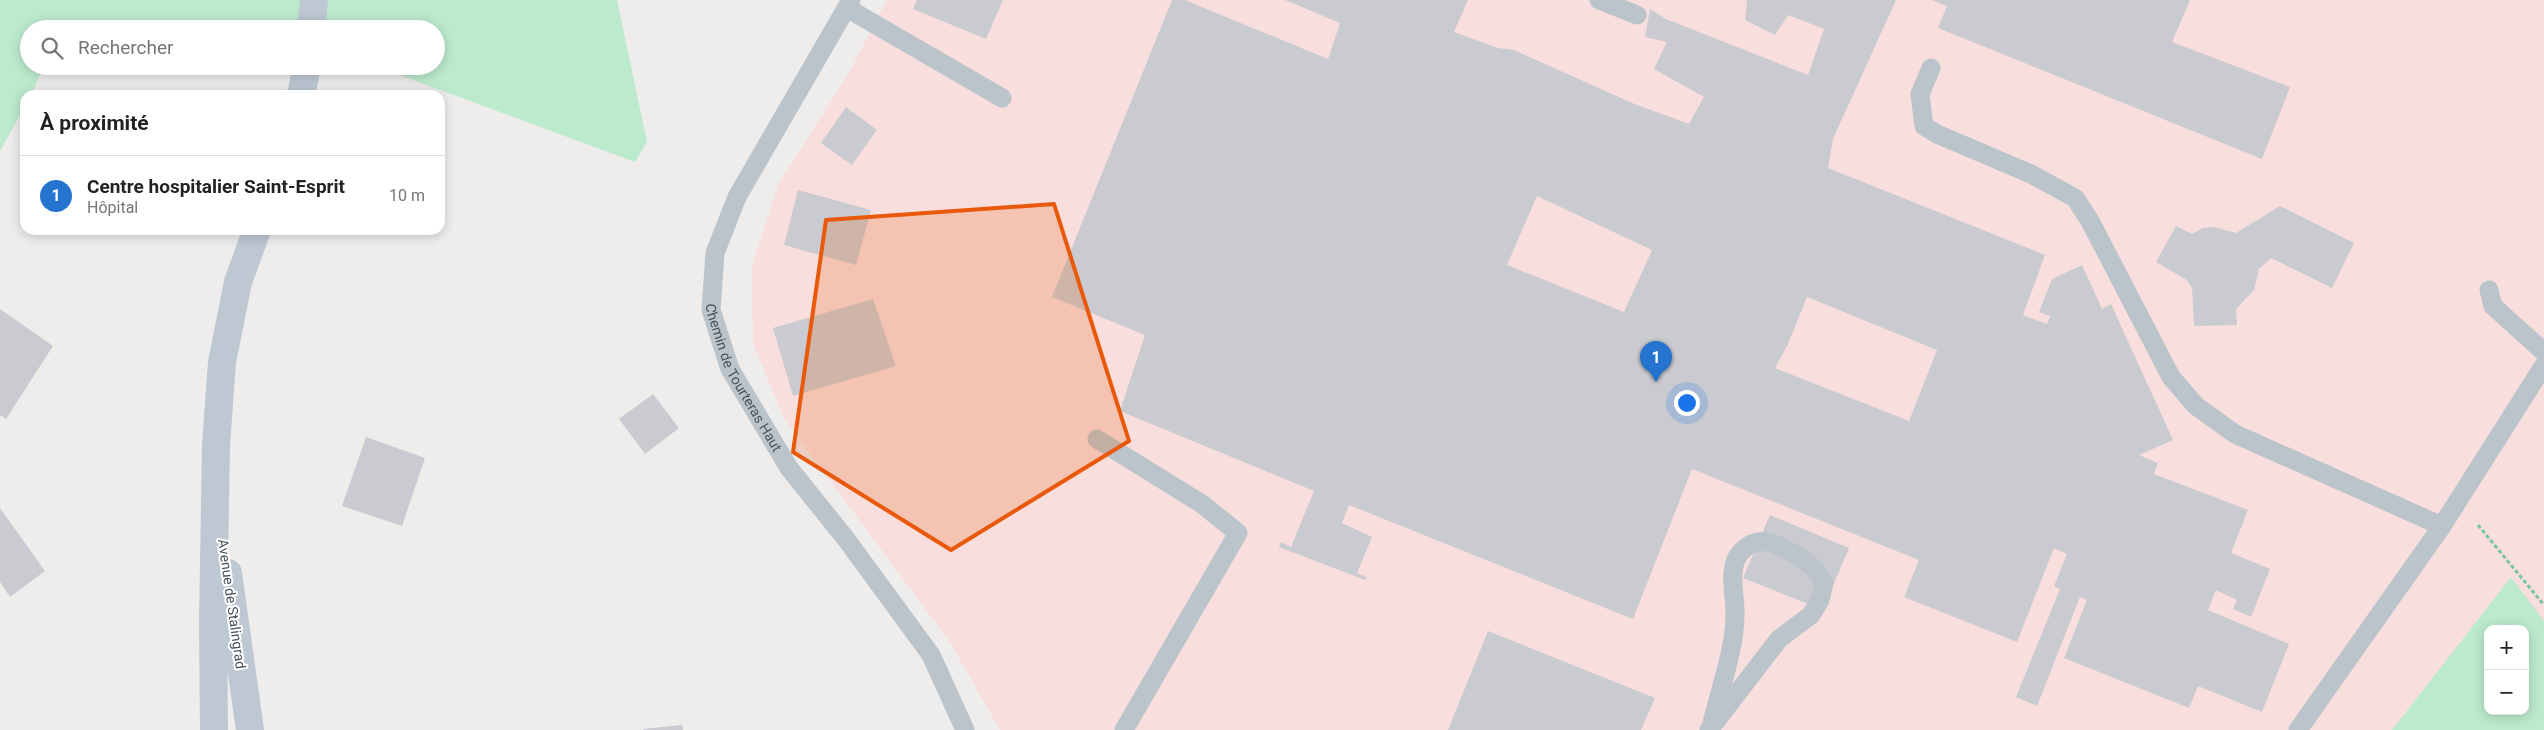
<!DOCTYPE html>
<html lang="fr">
<meta charset="utf-8">
<style>
:root{--surface:#fff;--page:#f6f6f6;--text:#222;--muted:#767676;--line:#e0e0e0;--accent:#2574cf}
body{margin:0;font-family:Roboto,sans-serif;background:var(--page);color:var(--text)}
.controls{position:absolute;right:15px;bottom:15px;display:grid;overflow:hidden;border-radius:10px;box-shadow:0 2px 12px #0003}
.controls button{width:45px;height:45px;display:grid;place-items:center;padding:0;border:0;border-bottom:1px solid var(--line);background:var(--surface);color:var(--text);font:25px sans-serif}
.you{position:absolute;left:1686px;top:402px;width:18px;height:18px;margin:-12px;border:4px solid #fff;border-radius:50%;background:#1a73e8;box-shadow:0 0 0 8px #1a73e833}
.badge{display:grid;place-items:center;width:32px;height:32px;border-radius:50%;background:var(--accent);color:#fff;font-size:16px;font-weight:700}
.pin{position:absolute;translate:-50% -41px;filter:drop-shadow(0 1px 2px #0008)}
.pin::after{content:'';position:absolute;top:26px;width:18px;height:15px;background:inherit;clip-path:polygon(0 0,100% 0,50% 100%)}
.list{margin:0;padding:0;list-style:none}
h2{display:flex;justify-content:space-between;align-items:center;height:65px;margin:0;padding:0 20px;font-size:21px}
h2 small{font-size:16px;font-weight:400;color:var(--muted)}
.list li{display:grid;grid-template-columns:32px 1fr auto;gap:15px;align-items:center;box-sizing:border-box;height:80px;padding:0 20px;border-top:1px solid var(--line)}
.list b{display:block;font-size:19px;white-space:nowrap}
.list p{margin:0;font-size:16px;white-space:nowrap;color:var(--muted)}
.list em{font-size:16px;font-style:normal;color:var(--muted)}
.icon{flex:none;width:28px;height:28px;fill:none;stroke:currentColor;stroke-width:2;stroke-linecap:round;stroke-linejoin:round}
.map{position:relative;flex:none;width:2544px;height:730px;overflow:hidden}
.search{position:absolute;background:var(--surface);box-shadow:0 2px 12px #0003;left:20px;top:20px;width:425px;height:55px;display:flex;align-items:center;gap:12px;box-sizing:border-box;padding:0 18px;border-radius:28px;color:var(--muted);font-size:19px}
.panel{position:absolute;background:var(--surface);box-shadow:0 2px 12px #0003;left:20px;top:90px;width:425px;height:145px;border-radius:15px}
.map>svg:first-child{display:block}
</style>
<div class="map">
<svg width="2544" height="730" viewBox="0 0 2544 730">
<rect width="100%" height="100%" fill="#efecec"/>
<!-- medical -->
<path fill="#f8dedc" fill-rule="evenodd" d="M887 0H2544V730H1000L950 642 785 420 753 344 752 266 778 185 850 71ZM2488 629H2525V711H2488Z"/>
<!-- green -->
<path fill="#bceacd" fill-rule="evenodd" d="M0 0H617L647 142 635 162 375 66H436V29H118L66 22 62 29H29V66H44L31 95H25V106L0 151Z
M2511 577 2544 621V730H2392ZM2488 629H2525V711H2488Z"/>
<!-- building -->
<path fill="#cacbd0" fill-rule="evenodd" d="M917 0H1003L986 39 913 9Z
M1172 0H1185L1328 59 1340 23 1285 0H1468L1454 32 1498 48 1514 50 1632 103 1689 124 1704 97 1654 69 1667 42 1645 37 1650 9 1666 19 1808 75 1824 29 1788 15 1775 35 1745 20 1747 0H1896L1833 139 1828 168 2045 255 2023 315 2047 324 2050 316 2039 312 2052 279 2082 265 2102 309 2111 304 2173 440 2139 455 2158 463 2154 474 2248 510 2231 553 2270 569 2251 617 2233 609 2237 600 2216 590 2208 610 2289 644 2262 712 2198 686 2189 708 2064 658 2087 600 2080 597 2037 706 2016 697 2060 589 2054 586 2067 554 2054 548 2017 642 1904 597 1919 560 1692 469 1633 619 1349 505 1342 523 1372 537 1357 573 1367 577 1365 580 1279 547 1281 542 1291 547 1314 491 1120 411 1145 335 1052 297ZM1537 196 1652 250 1624 312 1507 265ZM1807 297 1937 350 1909 421 1775 368 1788 344Z
M1932 0H2190L2172 42 2290 87 2262 159 1938 28 1947 6Z
M846 107 877 130 852 165 821 143Z
M798 190 871 210 856 265 784 245Z
M2280 206 2354 243 2332 288 2271 258 2259 269 2254 290 2236 309 2237 325 2194 326 2192 288 2187 280 2156 262 2176 226 2192 234 2203 228 2214 227 2236 233Z
M873 299 896 366 793 396 773 328Z
M0 309 53 346 6 419 0 415Z
M653 394 679 428 645 454 619 419Z
M366 437 425 458 402 526 342 506Z
M0 508 45 571 10 597 0 582Z
M1770 515 1849 548 1823 610 1743 578Z
M1488 631 1655 698 1641 730H1448Z
M682 725 683 730H643V729Z"/>
<g fill="none" stroke-linecap="round" stroke-linejoin="round">
<!-- path -->
<path stroke="#77c69c" stroke-width="3" stroke-dasharray="4 2.5" stroke-linecap="butt" d="M2478 525 2544 605"/>
<!-- lane -->
<g stroke="#bbc4ca" stroke-width="19">
<path id="s1" d="M851 0 737 197 715 253 711 310 730 369 789 468 846 539 931 655 965 730"/>
<path d="M1599 0 1637 15"/>
<path d="M847 8 1002 98"/>
<path d="M1931 68 1920 94 1924 126 1937 134 2031 174 2075 198 2090 221 2171 377 2196 406 2235 434 2442 526"/>
<path d="M2489 290 2493 306 2544 352"/>
<path d="M1097 439 1202 504 1238 533 1124 730"/>
<path d="M1709 730 1779 639 1811 615 1820 600 1824 583C1814 565 1800 556 1781 547 1765 540 1754 538 1741 552 1727 567 1735 593 1735 611 1736 646 1720 689 1712 723"/>
<path d="M2298 730 2442 526 2544 365"/>
</g>
<!-- secondary -->
<path stroke="#bdc8d2" stroke-width="28" d="M311 29 314 0
M301 95 307 66
M228 573 250 730
M214 730 213 622 216 445 222 362 238 282 257 230"/>
</g>
<!-- marked area -->
<path fill="#e8590c" fill-opacity="0.2" stroke="#e8590c" stroke-width="4" stroke-linejoin="round" d="M1054 204 1129 441 951 550 793 452 826 220Z"/>
<g text-anchor="middle" stroke-width="4" stroke-linejoin="round" paint-order="stroke">
<!-- street labels -->
<g font-size="14" fill="#465058" stroke="#fff">
<text dy="5" stroke="none"><textPath href="#s1" startOffset="420">Chemin de Tourteras Haut</textPath></text>
<text transform="translate(232 604) rotate(82)" y="5">Avenue de Stalingrad</text>
</g>
</g>
</svg>
<div class="controls">
<button>+</button>
<button>−</button>
</div>
<div class="you"></div>
<div class="pin badge" style="left:1656px;top:382px">1</div>
<div class="search"><svg class="icon" aria-label="search" viewBox="0 0 24 24"><circle cx="10" cy="10" r="6"/><path d="M15 15l6 6"/></svg>Rechercher</div>
<section class="panel">
<h2>À proximité<small></small></h2>
<ul class="list">
<li><span class="badge">1</span><div><b>Centre hospitalier Saint-Esprit</b><p>Hôpital</p></div><em>10 m</em></li>
</ul>
</section>
</div>
